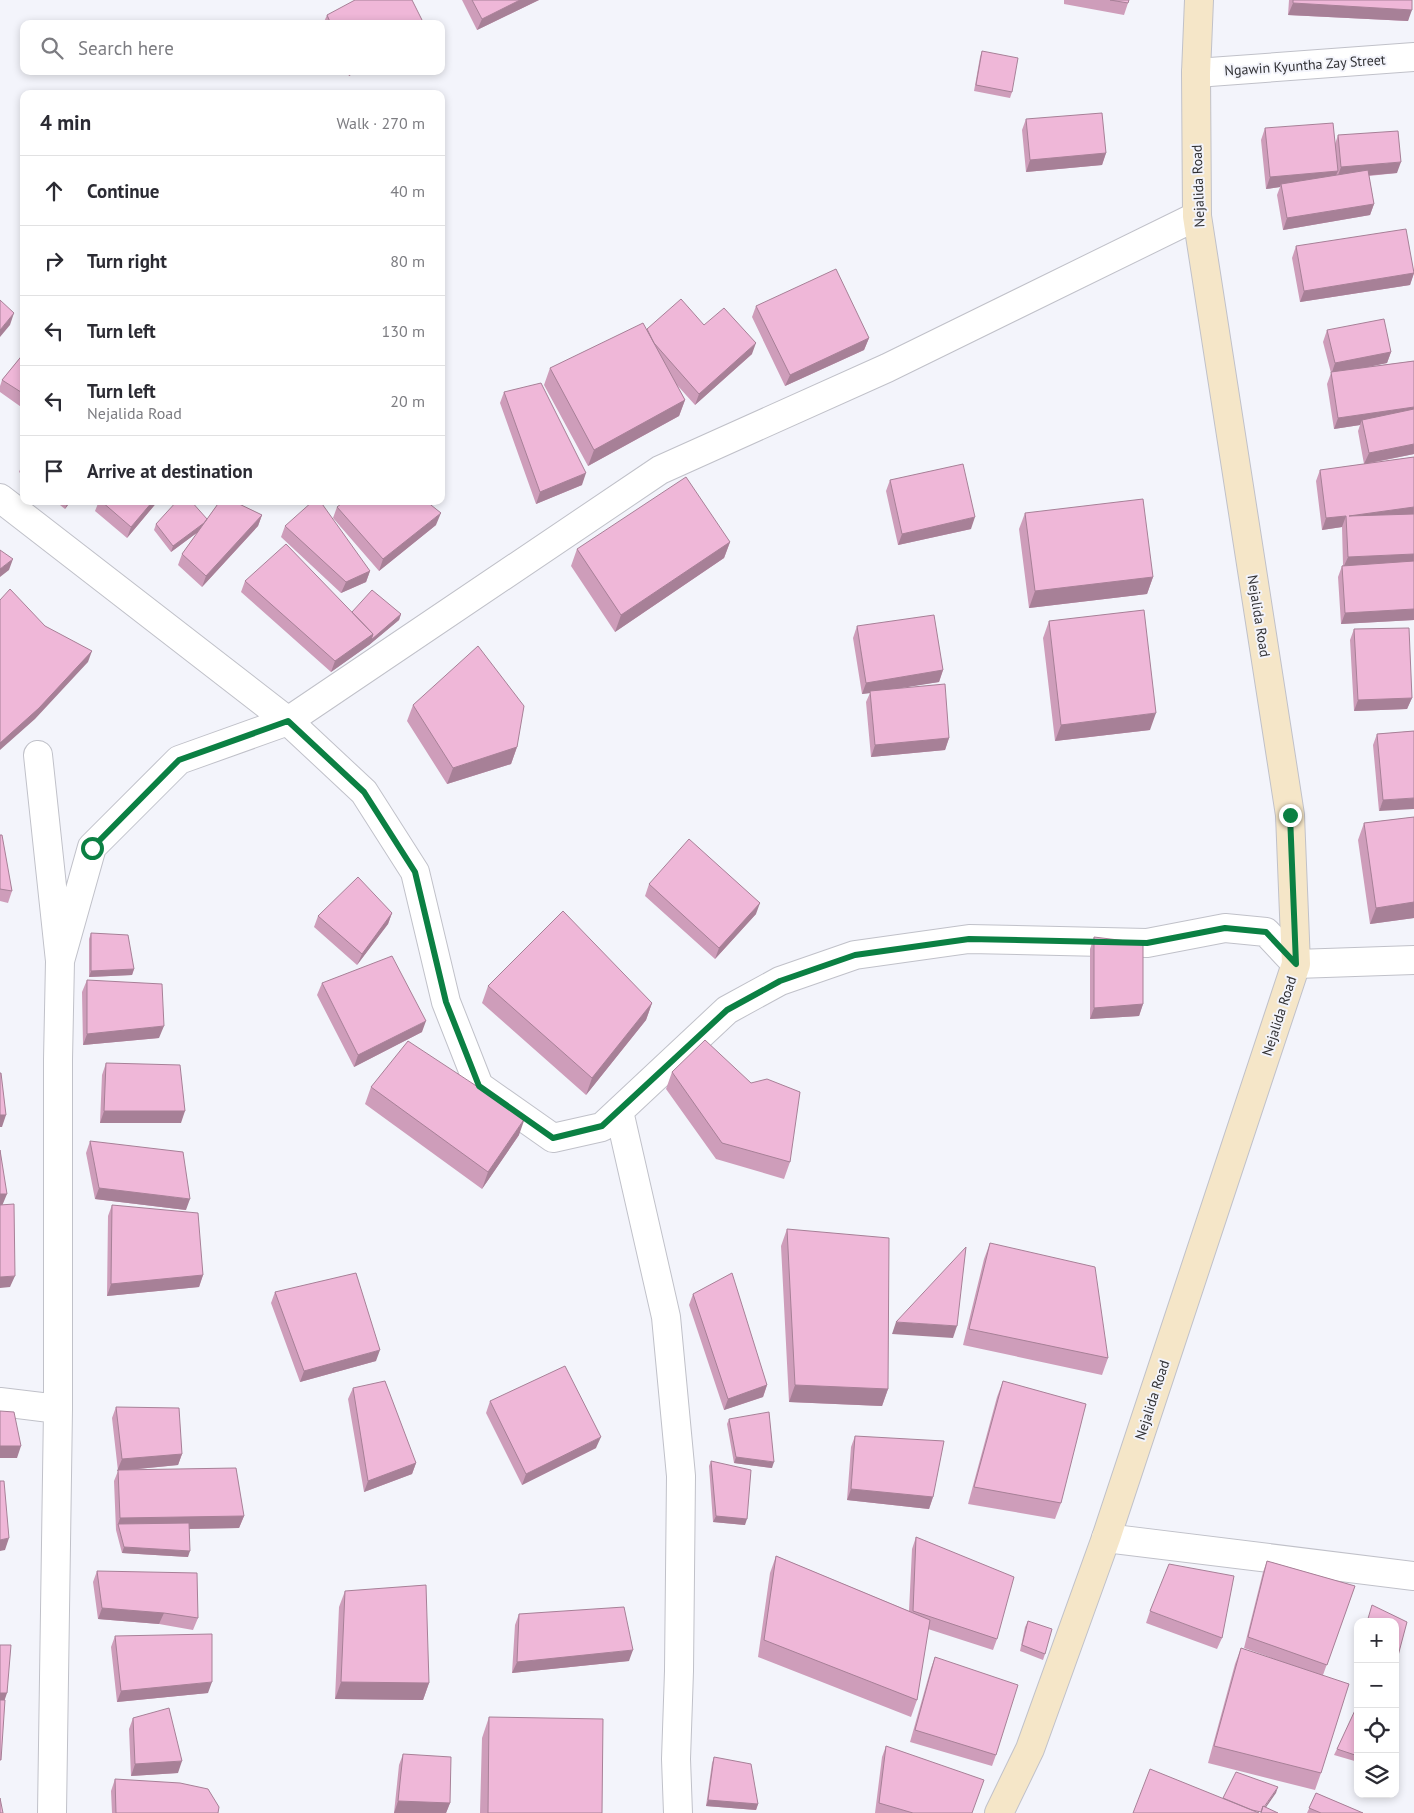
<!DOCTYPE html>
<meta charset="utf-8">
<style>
:root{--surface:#fff;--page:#f7f7f7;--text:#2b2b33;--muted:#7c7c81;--line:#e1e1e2}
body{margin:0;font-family:"PT Sans",sans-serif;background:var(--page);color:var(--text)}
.controls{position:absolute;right:15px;bottom:15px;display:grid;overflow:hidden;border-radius:10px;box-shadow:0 2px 8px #0003}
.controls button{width:45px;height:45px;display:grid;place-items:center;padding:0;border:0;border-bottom:1px solid var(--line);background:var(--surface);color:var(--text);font:25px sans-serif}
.stop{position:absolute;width:15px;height:15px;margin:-11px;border:4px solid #0b8043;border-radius:50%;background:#fff}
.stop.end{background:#0b8043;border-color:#fff;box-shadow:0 1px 5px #0008}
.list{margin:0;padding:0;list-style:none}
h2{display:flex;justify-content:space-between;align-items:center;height:65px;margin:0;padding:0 20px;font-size:21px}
h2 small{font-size:16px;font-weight:400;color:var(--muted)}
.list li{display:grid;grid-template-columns:32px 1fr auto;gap:15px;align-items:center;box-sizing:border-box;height:70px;padding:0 20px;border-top:1px solid var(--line)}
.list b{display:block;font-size:19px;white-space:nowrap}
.list p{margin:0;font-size:16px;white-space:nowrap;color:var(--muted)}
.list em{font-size:16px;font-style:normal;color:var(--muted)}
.icon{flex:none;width:28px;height:28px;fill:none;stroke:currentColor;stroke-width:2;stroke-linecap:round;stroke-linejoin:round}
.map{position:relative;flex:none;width:1414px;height:1813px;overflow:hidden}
.search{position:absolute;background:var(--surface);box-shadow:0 2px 8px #0003;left:20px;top:20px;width:425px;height:55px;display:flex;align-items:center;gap:12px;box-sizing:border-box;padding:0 18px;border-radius:10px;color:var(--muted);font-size:19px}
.panel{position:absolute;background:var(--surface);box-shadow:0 2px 8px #0003;left:20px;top:90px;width:425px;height:415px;border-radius:10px}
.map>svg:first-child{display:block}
</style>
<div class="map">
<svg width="1414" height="1813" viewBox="0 0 1414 1813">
<rect width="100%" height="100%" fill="#f3f4fb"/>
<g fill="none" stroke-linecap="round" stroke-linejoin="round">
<defs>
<path id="street" d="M1196 73 1414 57
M0 498 288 721 364 792 415 872 446 1002 479 1086 553 1138 602 1127 727 1010 780 981 855 955 969 939 1147 943 1225 928 1266 932 1296 964 1414 960
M38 755 60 961 58 1060V1409L52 1813
M60 961 92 847 179 760 288 721 660 470 887 368 1197 216
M619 1111 666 1317 681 1476 679 1671 676 1759 678 1813
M0 1402 58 1409
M1106 1538 1414 1576"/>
<path id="secondary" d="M999 1813 1030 1749 1106 1538 1296 964 1290 815 1197 216 1196 73 1199 0"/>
</defs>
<!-- street casing -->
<use href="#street" stroke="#c0c1c9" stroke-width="30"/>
<!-- secondary casing -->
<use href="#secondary" stroke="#c0c1c9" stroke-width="30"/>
<!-- street -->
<use href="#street" stroke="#fff" stroke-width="28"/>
<!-- secondary -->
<use href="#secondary" stroke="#f5e6c8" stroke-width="28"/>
</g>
<!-- wall -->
<path fill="#ce9dba" d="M462 0H539L477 30Z
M1064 0H1129L1124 15 1064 4Z
M1289 0H1412L1408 21 1288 15Z
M327 15 424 24H323Z
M982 51 1012 92 1010 98 974 91 980 57Z
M346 71H357L349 76Z
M1026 119 1106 153 1102 165 1026 172 1022 130Z
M1265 128 1335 144 1338 135 1397 173 1369 176 1374 204 1370 215 1283 230 1277 195 1280 187 1266 189 1261 140Z
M1296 246 1414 273 1410 285 1300 302 1292 258Z
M756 306 869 338 864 350 785 386 752 317Z
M704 325 752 354 695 405 677 385 685 400 679 416 588 466 544 385 550 368 647 329Z
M1327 330 1391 352 1387 363 1366 367 1414 361V454L1371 463 1414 457V620L1341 624 1338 577 1342 566 1343 565 1342 527 1322 530 1316 481 1320 470 1364 464 1358 431 1360 425 1334 429 1327 384 1331 373 1323 342Z
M24 353V409L0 392V386L2 380Z
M504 392 582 485 536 504 500 403Z
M24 460V476L19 472Z
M890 480 971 529 898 545 886 491Z
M55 501H71L65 509Z
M99 501H158L127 538 95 511Z
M214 501H233L262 515 258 526 202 587 178 565 182 554 198 532 171 552 154 530 156 524 207 519 217 505Z
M337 507 436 525 379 571 333 518Z
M1025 513 1153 577 1147 594 1029 608 1019 529Z
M285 526 370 571 366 582 341 593 281 537Z
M730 542 724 558 615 632 571 566 577 549Z
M245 581 352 612 401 614 399 620 369 645 331 672 241 592Z
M1049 621 1150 730 1055 741 1043 638Z
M857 626 943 670 939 682 897 688 949 738 945 750 871 757 866 702 870 693 862 694 853 638Z
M1354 629 1412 698 1407 709 1354 711 1350 640Z
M413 705 517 747 511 764 447 784 407 721Z
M1414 731 1379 811 1373 745 1377 734Z
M1414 817V918L1370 924 1358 840 1364 823Z
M0 835 12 891 8 903 0 901Z
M649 884 756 914 715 959 645 896Z
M392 913 388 924 357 965 314 927 318 916Z
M91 933 134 969 132 975 89 977V939Z
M1094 937 1143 1004 1139 1016 1090 1019V949Z
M87 980 159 1038 83 1045 82 992Z
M322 983 422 1032 354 1067 317 995Z
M488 986 652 1003 646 1020 586 1095 482 1003Z
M106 1063 181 1123H100L102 1075Z
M672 1072 751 1083 790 1162 784 1179 716 1159 666 1089Z
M371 1087 519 1135 482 1189 365 1104Z
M90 1141 186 1210 95 1199 86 1153Z
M112 1205 203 1275 199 1287 107 1296 108 1216Z
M787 1229 888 1389 882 1406 789 1402 781 1246Z
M990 1243 1108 1358 1102 1375 963 1345 984 1259Z
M275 1292 376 1361 300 1382 271 1303Z
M693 1294 767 1385 763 1397 724 1410 689 1305Z
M1003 1381 1061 1503 1055 1519 968 1504 997 1397Z
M353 1388 416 1463 412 1474 364 1492 348 1399Z
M490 1401 596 1448 522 1485 486 1413Z
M116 1407 182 1454 178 1465 128 1470 244 1516 239 1528 189 1529 188 1557 122 1553 116 1530 114 1481 118 1471 112 1418Z
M729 1419 772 1468 734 1463 727 1424Z
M855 1436 933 1497 929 1509 847 1500 851 1447Z
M711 1461 745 1525 713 1522 709 1466Z
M916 1537 997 1639 993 1650 928 1629 917 1700 911 1717 758 1657 770 1573 776 1556 909 1611 912 1549Z
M1267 1561 1355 1586 1323 1675 1321 1773 1315 1790 1208 1763 1235 1664 1241 1648 1280 1661 1244 1648 1263 1572Z
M97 1571 198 1618 193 1630 159 1624 98 1619 93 1582Z
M345 1591 429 1683 423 1700 335 1699 339 1607Z
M1150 1611 1222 1638 1217 1649 1146 1623Z
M519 1614 629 1661 512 1673 515 1625Z
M1028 1621 1045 1654 1043 1660 1020 1651 1025 1627Z
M115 1636 208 1693 117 1702 111 1647Z
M935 1657 996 1755 992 1766 910 1742 931 1668Z
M1358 1706V1762L1334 1755Z
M489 1717 602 1813H480L482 1738Z
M133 1718 178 1773 131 1776 129 1729Z
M886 1746 972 1813H875L882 1757Z
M403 1754 450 1803 446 1813H394L399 1765Z
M714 1757 758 1804 756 1810 706 1806 712 1763Z
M115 1779 218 1813H112L111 1791Z
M1316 1793 1363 1813H1307Z"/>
<!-- shaded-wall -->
<path fill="#a78097" d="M520 0H539L477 30 482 19Z
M1293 3 1412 10 1408 21 1288 15Z
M350 71H357L349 76Z
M1106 153 1102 165 1026 172 1030 160Z
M1401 162 1397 173 1337 178 1341 167Z
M1338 171 1333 182 1281 184 1280 187 1266 189 1270 177Z
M1374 204 1370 215 1283 230 1287 218Z
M1414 273 1410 285 1300 302 1304 291Z
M14 313 10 325 0 337V330Z
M869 338 864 350 785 386 790 375Z
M756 343 752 354 695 405 699 394Z
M1391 352 1387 363 1331 375 1335 363Z
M685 400 679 416 588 466 594 450Z
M1414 407V418L1362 420 1360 425 1334 429 1338 418Z
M1414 444V454L1364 464 1369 453Z
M586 473 582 485 536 504 540 492Z
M68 501H71L65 509Z
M153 501H158L127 538 131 527Z
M1414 507V518L1349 516Z
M441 513 436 525 379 571 383 559Z
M262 515 258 526 202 587 206 576Z
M1346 516 1342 527 1322 530 1326 518Z
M975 517 971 529 898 545 902 534Z
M208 520 206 526 171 552 173 546Z
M730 542 724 558 615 632 621 615Z
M1414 554V565L1343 568 1348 557Z
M13 559 9 570 0 577V569Z
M370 571 366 582 341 593 346 582Z
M1153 577 1147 594 1029 608 1035 591Z
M1414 609V620L1341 624 1345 613Z
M401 614 399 620 369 645 331 672 335 661Z
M92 651 88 662 35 719 0 750V743Z
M943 670 939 682 871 693 870 691V693L862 694 866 683Z
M1412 698 1407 709 1354 711 1358 700Z
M1156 713 1150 730 1055 741 1061 725Z
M949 738 945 750 871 757 875 745Z
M517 747 511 764 447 784 453 768Z
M1414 798V809L1379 811 1383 800Z
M1414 902V918L1370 924 1376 908Z
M760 903 756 914 715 959 719 948Z
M392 913 388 924 357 965 362 954Z
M134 969 132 975 89 977 91 971Z
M652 1003 646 1020 586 1095 592 1078Z
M1143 1004 1139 1016 1090 1019 1094 1008Z
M426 1021 422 1032 354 1067 358 1055Z
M164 1026 159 1038 83 1045 87 1034Z
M104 1111H185L181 1123H100Z
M0 1115H6L2 1127H0Z
M525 1118 519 1135 482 1189 488 1172Z
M99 1188 190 1199 186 1210 95 1199Z
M0 1194H7L2 1206H0Z
M203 1275 199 1287 107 1296 111 1284Z
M15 1276 10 1287 0 1288V1277Z
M896 1322 957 1326 953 1338 892 1334Z
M380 1350 376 1361 300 1382 304 1371Z
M767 1385 763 1397 724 1410 728 1399Z
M795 1385 888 1389 882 1406 789 1402Z
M601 1437 596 1448 522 1485 526 1474Z
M0 1446H21L17 1458H0Z
M182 1454 178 1465 117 1471 122 1459Z
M736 1457 774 1462 772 1468 734 1463Z
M416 1463 412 1474 364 1492 368 1481Z
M851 1489 933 1497 929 1509 847 1500Z
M244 1516 239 1528 120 1530 118 1524 120 1518Z
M716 1516 747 1519 745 1525 713 1522Z
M9 1538 5 1550 0 1551V1540Z
M124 1547 190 1551 188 1557 122 1553Z
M102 1608 164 1613 159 1624 98 1619Z
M633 1650 629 1661 512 1673 517 1662Z
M212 1682 208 1693 117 1702 121 1691Z
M341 1682 429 1683 423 1700 335 1699Z
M0 1693H7L3 1705 0 1704Z
M182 1761 178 1773 131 1776 135 1764Z
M1278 1787 1276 1793 1262 1813V1811Z
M708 1800 758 1804 756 1810 706 1806Z
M398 1801 450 1803 446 1813H394Z"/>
<!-- building -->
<path fill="#efb7d8" stroke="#a78097" d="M355 0H412L424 24H331L327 15Z
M472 0H520L482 19Z
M1110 0H1129L1128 3Z
M1293 0H1412V10L1293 3Z
M982 51 1018 58 1012 92 976 85Z
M1102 113 1106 153 1030 160 1026 119Z
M1333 123 1338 171 1270 177 1265 128Z
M1398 131 1401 162 1341 167 1338 135Z
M1368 170 1374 204 1287 218 1281 184Z
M1406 229 1414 273 1304 291 1296 246Z
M836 269 869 338 790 375 756 306Z
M681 299 704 325 724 308 756 343 699 394 654 343 647 329Z
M0 300 14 313 0 330Z
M1384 319 1391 352 1335 363 1327 330Z
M643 323 685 400 594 450 550 368Z
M24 353V394L2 380Z
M1414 361V407L1338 418 1331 372Z
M541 383 586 473 540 492 504 392Z
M1414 409V444L1369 453 1362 420Z
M1414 457V507L1349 516 1414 514V554L1348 557 1346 516 1326 518 1320 470Z
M963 464 975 517 902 534 890 480Z
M686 477 730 542 621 615 577 549Z
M1143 499 1153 577 1035 591 1025 513Z
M101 501H153L131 527Z
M177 501H191L207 519 204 523 173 546 156 524Z
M220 501H233L262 515 206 576 182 554Z
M313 501H320L370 571 346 582 285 526Z
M345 501H426L441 513 383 559 337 507Z
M286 544 373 634 335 661 245 581Z
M0 550 13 559 0 569Z
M1414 561V609L1345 613 1342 566Z
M10 589 45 626 92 651 39 708 0 743V600Z
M372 590 401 614 371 640 373 634 352 612Z
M1144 610 1156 713 1061 725 1049 621Z
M934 615 943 670 866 683 857 626Z
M1409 628 1412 698 1358 700 1354 629Z
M478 646 524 706 517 747 453 768 413 705Z
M945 684 949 738 875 745 870 691Z
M1414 731V798L1383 800 1377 734Z
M1414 817V902L1376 908 1364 823Z
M0 835H2L12 891 0 889Z
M689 839 760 903 719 948 649 884Z
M358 877 392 913 362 954 318 916Z
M563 911 652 1003 592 1078 488 986Z
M91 933 128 935 134 969 91 971Z
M1094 937 1143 943V1004L1094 1008Z
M392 956 426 1021 358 1055 322 983Z
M87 980 162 984 164 1026 87 1034Z
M705 1040 751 1083 767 1079 800 1092 790 1162 722 1143 672 1072Z
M408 1041 525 1118 488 1172 371 1087Z
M106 1063 180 1065 185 1111H104Z
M0 1073H1L6 1115H0Z
M90 1141 183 1152 190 1199 99 1188Z
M0 1150 7 1194H0Z
M14 1204 15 1276 0 1277V1205Z
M112 1205 198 1213 203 1275 111 1284Z
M787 1229 889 1238 888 1389 795 1385Z
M990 1243 1095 1267 1108 1358 969 1329Z
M966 1247 957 1326 896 1322Z
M356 1273 380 1350 304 1371 275 1292Z
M732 1273 767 1385 728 1399 693 1294Z
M565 1366 601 1437 526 1474 490 1401Z
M385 1381 416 1463 368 1481 353 1388Z
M1003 1381 1086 1404 1061 1503 974 1487Z
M116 1407 179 1408 182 1454 122 1459Z
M0 1411 14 1412 21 1446H0Z
M769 1412 774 1462 736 1457 729 1419Z
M855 1436 944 1441 933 1497 851 1489Z
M711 1461 751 1470 747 1519 716 1516Z
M236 1468 244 1516 120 1518 118 1470Z
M0 1481H4L9 1538 0 1540Z
M189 1523 190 1551 124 1547 118 1524Z
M916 1537 1014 1577 997 1639 913 1611Z
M776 1556 930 1620 917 1700 764 1640Z
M1267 1561 1355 1586 1327 1665 1248 1637Z
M1169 1564 1234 1576 1222 1638 1150 1611Z
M97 1571 197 1573 198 1618 164 1613 102 1608Z
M426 1585 429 1683 341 1682 345 1591Z
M1372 1605 1407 1622 1395 1667V1622H1367Z
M624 1607 633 1650 517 1662 519 1614Z
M1028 1621 1052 1629 1045 1654 1022 1645Z
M212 1634V1682L121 1691 115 1636Z
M0 1645H11L7 1693H0Z
M1241 1648 1349 1684 1321 1773 1214 1746Z
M935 1657 1018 1685 996 1755 915 1730Z
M0 1700H5L1 1760H0Z
M1357 1706H1358V1756L1337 1749Z
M169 1708 182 1761 135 1764 133 1718Z
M489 1717 603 1719 602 1813H488Z
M886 1746 984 1780 972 1813H913L879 1803Z
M403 1754 451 1757 450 1803 398 1801Z
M714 1757 751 1764 758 1804 708 1800Z
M1150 1769 1259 1813H1133Z
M1236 1772 1278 1787 1264 1807 1263 1806 1261 1812 1252 1810 1223 1798Z
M115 1779 180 1783 208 1789 219 1807 218 1813H116Z
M1316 1793 1363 1813H1321L1309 1808Z
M0 1798 3 1813H0Z
M1263 1806 1278 1813H1261Z"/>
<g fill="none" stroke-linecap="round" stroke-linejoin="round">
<!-- route -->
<path stroke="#0b8043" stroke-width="6" d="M92 848 179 760 288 721 364 792 415 872 446 1002 479 1086 553 1138 602 1126 727 1010 780 981 855 955 969 939 1147 943 1225 928 1266 932 1296 964 1290 815"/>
</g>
<g text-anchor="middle" stroke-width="4" stroke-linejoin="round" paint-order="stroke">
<!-- street labels -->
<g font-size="14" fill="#313134" stroke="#f3f4fb">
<text transform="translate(1305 65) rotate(-4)" y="5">Ngawin Kyuntha Zay Street</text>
<text transform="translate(1198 186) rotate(-92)" y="5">Nejalida Road</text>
<text transform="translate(1259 616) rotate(81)" y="5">Nejalida Road</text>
<text transform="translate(1279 1016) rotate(-72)" y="5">Nejalida Road</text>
<text transform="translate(1152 1400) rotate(-72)" y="5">Nejalida Road</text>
</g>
</g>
</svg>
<div class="controls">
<button>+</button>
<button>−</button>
<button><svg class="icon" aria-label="locate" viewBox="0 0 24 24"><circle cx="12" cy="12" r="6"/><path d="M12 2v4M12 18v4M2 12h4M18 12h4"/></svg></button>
<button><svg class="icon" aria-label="layers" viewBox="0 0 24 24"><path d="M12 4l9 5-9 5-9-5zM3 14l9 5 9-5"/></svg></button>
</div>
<div class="stop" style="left:92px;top:848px"></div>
<div class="stop end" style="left:1290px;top:815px"></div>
<div class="search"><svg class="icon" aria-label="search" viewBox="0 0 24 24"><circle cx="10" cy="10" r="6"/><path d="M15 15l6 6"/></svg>Search here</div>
<section class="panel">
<h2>4 min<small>Walk · 270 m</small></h2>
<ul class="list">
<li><svg class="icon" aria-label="ahead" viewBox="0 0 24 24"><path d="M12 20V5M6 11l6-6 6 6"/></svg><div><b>Continue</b></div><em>40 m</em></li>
<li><svg class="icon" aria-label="right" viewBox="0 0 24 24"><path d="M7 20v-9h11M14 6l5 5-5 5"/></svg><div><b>Turn right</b></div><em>80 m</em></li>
<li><svg class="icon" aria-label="left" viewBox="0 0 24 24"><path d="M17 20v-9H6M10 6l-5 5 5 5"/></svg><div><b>Turn left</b></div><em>130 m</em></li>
<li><svg class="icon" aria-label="left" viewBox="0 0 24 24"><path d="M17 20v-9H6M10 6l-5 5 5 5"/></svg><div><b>Turn left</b><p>Nejalida Road</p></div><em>20 m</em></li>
<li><svg class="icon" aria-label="arrive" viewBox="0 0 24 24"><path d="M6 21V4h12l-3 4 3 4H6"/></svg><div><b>Arrive at destination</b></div></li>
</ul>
</section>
</div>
